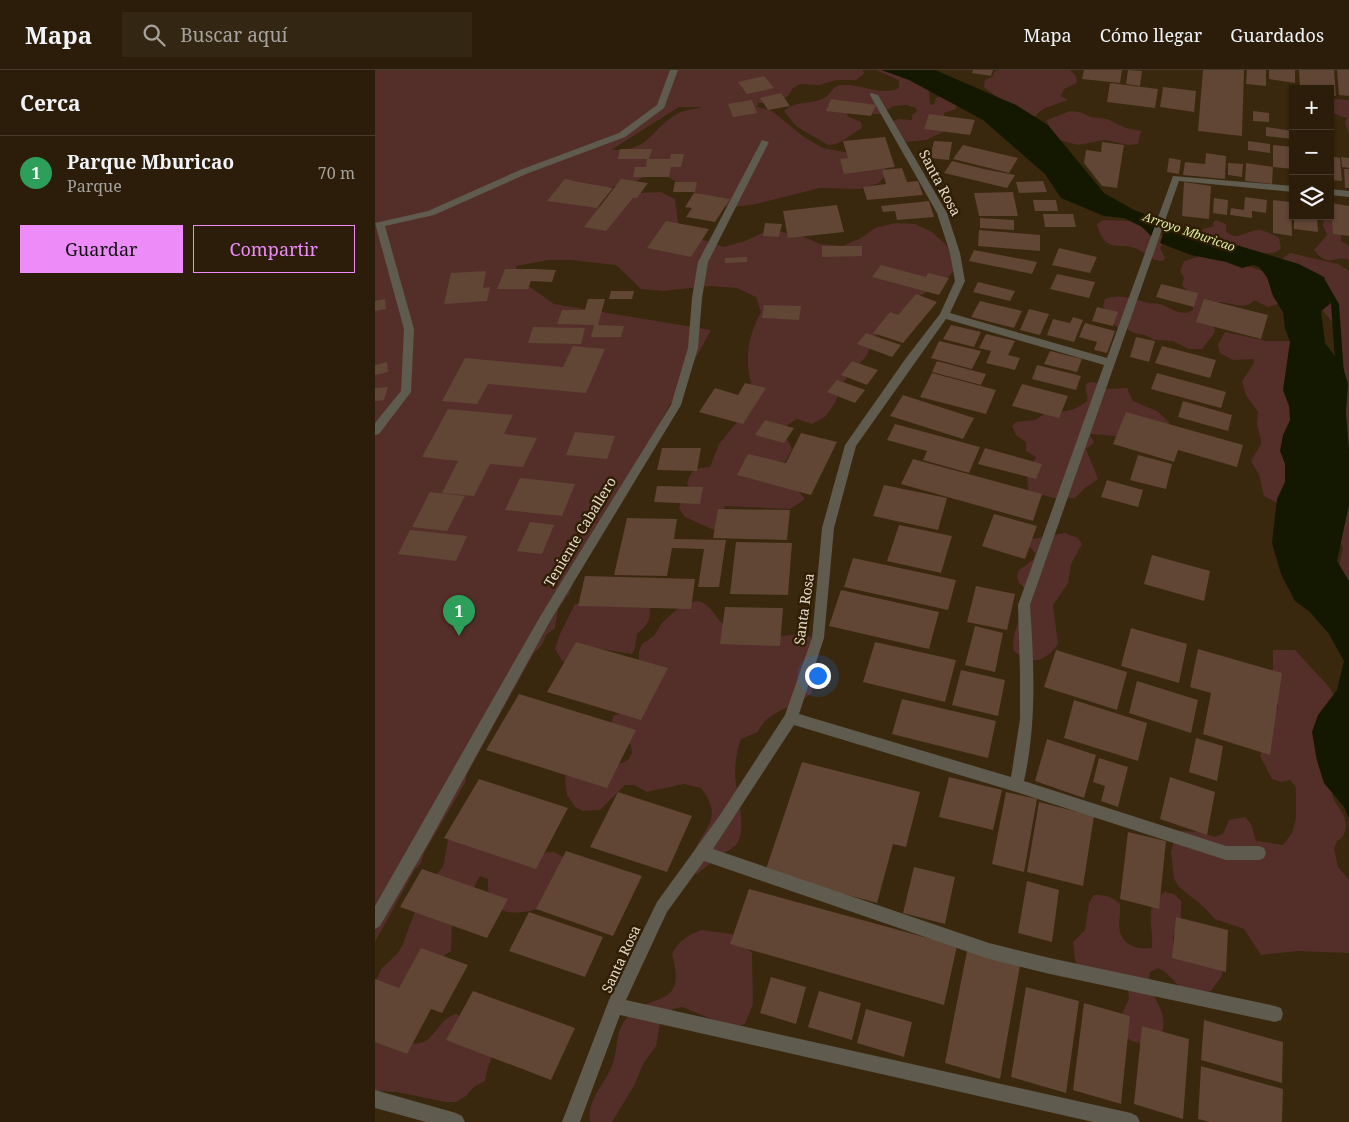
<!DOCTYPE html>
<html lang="es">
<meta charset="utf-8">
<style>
:root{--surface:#2b1d0a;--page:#332613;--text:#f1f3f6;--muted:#a6a29c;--line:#473b2b;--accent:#ed8cf9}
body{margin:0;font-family:"Noto Serif",serif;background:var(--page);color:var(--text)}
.controls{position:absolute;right:15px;top:15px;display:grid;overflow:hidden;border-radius:0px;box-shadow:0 1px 4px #0004}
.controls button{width:45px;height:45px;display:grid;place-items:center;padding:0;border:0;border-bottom:1px solid var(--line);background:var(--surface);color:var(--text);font:25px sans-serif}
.you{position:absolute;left:442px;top:605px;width:18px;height:18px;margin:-12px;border:4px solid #fff;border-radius:50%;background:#1a73e8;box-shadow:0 0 0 8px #1a73e833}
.badge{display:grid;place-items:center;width:32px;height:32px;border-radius:50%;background:var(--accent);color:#fff;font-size:16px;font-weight:700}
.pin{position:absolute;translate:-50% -41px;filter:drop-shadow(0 1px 2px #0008)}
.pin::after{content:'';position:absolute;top:26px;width:18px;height:15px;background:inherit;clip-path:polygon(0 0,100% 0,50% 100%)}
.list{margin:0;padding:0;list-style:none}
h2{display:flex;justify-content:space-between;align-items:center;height:65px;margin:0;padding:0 20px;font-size:21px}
h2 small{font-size:16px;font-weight:400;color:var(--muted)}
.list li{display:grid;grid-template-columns:32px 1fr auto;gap:15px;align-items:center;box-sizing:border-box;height:75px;padding:0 20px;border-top:1px solid var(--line)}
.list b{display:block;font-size:19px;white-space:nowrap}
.list p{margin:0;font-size:16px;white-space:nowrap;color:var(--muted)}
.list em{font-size:16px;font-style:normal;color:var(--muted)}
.actions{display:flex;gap:10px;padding:15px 20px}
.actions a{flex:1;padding:11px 0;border:1px solid var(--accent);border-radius:0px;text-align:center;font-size:18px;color:var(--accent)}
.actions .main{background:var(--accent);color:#111}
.icon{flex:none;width:28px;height:28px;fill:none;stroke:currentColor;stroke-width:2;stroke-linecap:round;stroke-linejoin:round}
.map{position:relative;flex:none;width:974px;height:1052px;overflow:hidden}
header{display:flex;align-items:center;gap:30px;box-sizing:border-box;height:70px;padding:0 25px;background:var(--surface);border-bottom:1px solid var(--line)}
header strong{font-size:24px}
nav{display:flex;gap:28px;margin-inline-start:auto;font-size:18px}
.search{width:350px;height:45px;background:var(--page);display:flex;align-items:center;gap:12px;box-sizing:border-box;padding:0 18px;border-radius:0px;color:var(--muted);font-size:19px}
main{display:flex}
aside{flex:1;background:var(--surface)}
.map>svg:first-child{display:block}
</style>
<header>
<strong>Mapa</strong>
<div class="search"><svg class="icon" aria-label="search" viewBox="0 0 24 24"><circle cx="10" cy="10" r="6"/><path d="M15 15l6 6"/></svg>Buscar aquí</div>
<nav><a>Mapa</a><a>Cómo llegar</a><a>Guardados</a></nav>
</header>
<main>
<aside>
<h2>Cerca<small></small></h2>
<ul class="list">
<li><span class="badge" style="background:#2e9e5b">1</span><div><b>Parque Mburicao</b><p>Parque</p></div><em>70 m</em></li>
</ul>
<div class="actions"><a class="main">Guardar</a><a>Compartir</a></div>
</aside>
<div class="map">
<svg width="974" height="1052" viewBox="0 0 974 1052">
<rect width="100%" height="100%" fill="#39270e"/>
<!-- green -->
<path fill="#542f29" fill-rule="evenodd" d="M0 0H488L489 4 481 10H462L444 15 425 14 417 19C412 33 397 32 383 33V36H380L397 41 429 67 448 78 486 85 504 92 513 102 504 113 485 119 445 118 381 134 359 137 337 134 293 107 273 105 255 114 232 118 207 135 229 137 265 123 286 122 300 129 303 153 311 164 349 177 370 171 387 163 407 162 427 166 445 174 468 176 486 168 500 158 520 153 540 154 557 162 569 173 580 186V199L569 212 536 231 523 245 508 255 498 271 491 287 477 300 466 316 460 333 451 346 437 354 422 349 411 356 410 365 417 379 410 392 399 391 369 407 390 412 418 415 430 429 415 439 350 436 347 451 339 460 310 447 304 438 306 430 318 421 312 414C316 400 320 398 335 397L344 374 371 341 379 324C369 293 371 270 386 242L381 227 362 218 335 216 288 221 266 219 241 195 196 190H174L141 196 144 209 179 234 336 260 200 508 194 524 183 539 180 558 171 565 167 575 159 583 92 704 90 713 49 783 46 793 39 801 0 872ZM304 37H327C318 40 308 40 300 45 272 63 276 81 236 80Z
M501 0H524L554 20 555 34 559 35 561 28 570 26 582 34 581 39 569 43 570 61 551 70 531 72 516 52 523 49 537 50V45L542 41 541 38 532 35 518 36 506 44H501L473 41 472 46 486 52 487 58C475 64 467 75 453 75L421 56 409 41C421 30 435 35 449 28 456 25 457 16 466 15 484 13 507 27 524 18V11C521 8 507 3 501 0Z
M623 0H695L701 6 702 13 689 19 686 26 693 30 670 38 664 42 655 53 609 17 610 10 617 7 619 2Z
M958 29 974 30V64L970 53 972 48 955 42V30Z
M695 41 705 42 716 47 732 49 751 58 766 61 763 74 753 75 730 70 703 75 680 69 673 55 672 50Z
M958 146 966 164V171L974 176V190C960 184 955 200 939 180L952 165 948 155 949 149Z
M728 150 758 151 790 167 789 172 785 178 790 188 788 191C773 190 775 186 764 180 747 170 730 187 722 154Z
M841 150 851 154V161C861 173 873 159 885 160 892 161 898 165 904 168L906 178C895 193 842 171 827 166L825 160 839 156 838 153Z
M830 183 888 201 906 233 893 237 879 230C871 242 854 231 842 232L837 238 840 262 827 279H814L798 271 780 270 770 265 759 263 750 258H744L739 255 728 236 730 229C745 223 759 229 773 233 777 234 781 233 785 234 796 237 806 248 818 240L817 225 807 215 809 208 805 201 809 191 823 187Z
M915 183 963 194 974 201V565L963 501 968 478 963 467 959 285 966 279C965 274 961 270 961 265 960 260 961 258 959 254L908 192V188Z
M850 262 892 271H918L941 339 902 433 889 426 884 405 876 391 886 374V370L882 355 883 342 871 325 867 311 879 293 878 289 858 290 845 283 843 275Z
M716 312 729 314 730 319 752 318 758 331 782 341 795 353C767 373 747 366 715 364L719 373 711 379 723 409 710 418 700 428H679L653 421 652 402 661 387 651 381V372L641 365 637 356 641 352 660 350 674 341C690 343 699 341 712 331 714 325 709 321 711 314Z
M690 463 703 468 707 474 696 494 693 513 678 535 683 574C670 592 657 596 639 581 634 565 650 539 655 523L644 513 642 506 644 500 659 489 660 483 656 478 648 475 657 469Z
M323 531C342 536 338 555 362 560 375 563 390 566 404 566 416 566 428 561 438 568L435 580 429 592 438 610 437 623C420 638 392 640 383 662L366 669C361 681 359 701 361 714 363 730 372 760 361 775 357 779 350 782 345 785 336 791 331 799 321 804 308 762 358 759 326 718L309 714 272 722 259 715H250L225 740 208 741 200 737 192 725 190 708 196 693 238 691 245 694 253 690 257 683 256 676 237 653 238 646 246 643 264 594V581L267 574 279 566 287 553 302 539 315 532Z
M263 532 274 535C277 550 272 555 262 564L260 578 257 584 221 578 196 595 187 591 180 579 185 564 200 534 235 537Z
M898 580H920L954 617 963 631 961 718 957 725C962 740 974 744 970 762 968 767 966 769 962 771L959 779 963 797 974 810V883L923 881 886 885 869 859 840 849 829 837 804 817 799 809 796 782 800 766 805 761 823 762 840 767 848 764 854 750 870 747 876 754 881 771 908 775 917 763 921 748V717L915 710 906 712 897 709 885 686 903 637 898 619Z
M79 762 162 783 179 782 192 789 173 836C155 842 121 851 114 825 113 820 113 814 113 809L105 806 100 815 98 824 77 854 76 881 67 887 30 972C60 981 58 951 81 944L89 948 118 981C116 992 111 1000 110 1011L100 1016 91 1026 81 1032H71L22 1022 0 1021V912L7 898 23 883 28 874 48 820 68 797 73 770Z
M790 822 799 824 806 831V850L798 866V875L849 898 846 907 836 921C827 921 816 923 808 918 797 912 796 904 783 898L775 902C770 930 798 936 785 970 770 973 762 976 749 966L746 946 754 929 753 919 705 902 700 890 698 872 710 860 714 833 719 825C730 825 736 826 745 834 746 843 743 853 745 862 749 876 764 880 777 878 779 857 767 834 790 822Z
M327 860 357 864 377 883 378 934 370 954 360 957 351 955 307 937 298 939 289 945 285 954 281 976 268 994 260 1014 237 1052H215C211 1027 234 1012 239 989 243 975 241 960 251 949 275 920 313 941 297 884 303 871 314 864 327 860Z"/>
<!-- water -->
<path fill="#141801" d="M506 0H560L641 35 673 55 729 123 759 140 783 149 778 168 767 157 749 148 729 146 686 128 670 104 608 50 534 10Z
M792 154 924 194 949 207 955 234 946 241 950 273 968 297 973 314 971 343 974 380V435L962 491 974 511V748L969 737 949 713 942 691 937 662 943 645 962 620 969 591 954 564 934 541 920 531 906 504 897 473 902 429 910 412V394L905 381 908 365 915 350 914 336 908 320 915 272 910 258 908 242 898 226 892 207 884 197 878 195 867 198 851 192 816 185 785 173Z"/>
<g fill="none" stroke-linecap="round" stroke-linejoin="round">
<!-- stream -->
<path fill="#141801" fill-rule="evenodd" d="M943 208H949L964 234 969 304 965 307 961 304 956 234 942 210Z"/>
</g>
<!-- building -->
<path fill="#614535" d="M598 0H618L616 6 597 3Z
M709 0H747L745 13 707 9Z
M753 0 767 1 765 16 751 14Z
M828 0H869L867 66 823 61Z
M872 0H891V16L871 14Z
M894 0H920V13L894 9Z
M924 0H959L961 26 955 25V19H925Z
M962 0H974V26L964 25Z
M389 6 399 18 372 24 363 12Z
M735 13 783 19 780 38 732 32Z
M788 17 821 21 819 42 785 37Z
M406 23 415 36 393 40 385 28Z
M456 29 501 35 496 46 451 41Z
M377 30 382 43 358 47 353 34Z
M878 41 894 43V52L878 51Z
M554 44 600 50 595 65 549 59Z
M891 57 918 61V69L891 66Z
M510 67 520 97 469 104 465 89 473 88 468 71Z
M559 71 577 72 574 90 555 88Z
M873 71 895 74V83L873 80Z
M727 72 749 75 742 118 727 116 709 93 711 80 726 82Z
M588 75 643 88 634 103 578 89Z
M898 75 918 77V99L898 97Z
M245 79H277L274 89H295L296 84H309L306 97H296L294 107H258L260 97H271L272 89H243Z
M831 83 851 86 850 109 808 105 810 92 830 94Z
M955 86 965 88 967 111 955 110Z
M966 87 974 88V98L967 97Z
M794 88 806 90 804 104 792 102Z
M577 91 609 99 640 105 632 118 569 103Z
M853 93 868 94 867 107 853 105Z
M871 93 898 97 897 114 870 111Z
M527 98 532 112 543 111 548 125 492 130 488 117 511 114 507 100Z
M969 99H974V118H970Z
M190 109 209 113 238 118 222 138 172 131Z
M246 109 273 113 262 128H258L231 161 209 157Z
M668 111 672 122 644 123 641 112Z
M300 112H322L320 122H298Z
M809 112 836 116 834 149 807 146Z
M638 122 643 146H604L599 123Z
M319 123 326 124 355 129 340 152 311 147 317 138 310 137Z
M870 127 892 130 891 143 877 141V148L855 145 856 138 869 140Z
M839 128 853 130 852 145 838 143Z
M658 130H681L683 141H660Z
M898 130 916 132 917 166 898 163Z
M554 131 559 147 522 150 520 141 508 142 506 136Z
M956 133 974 136V166L958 164Z
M462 135 469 162 413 168 408 141Z
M668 144H698L701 157H670Z
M919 146H942L943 162 919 159Z
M605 148 639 150V160L605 158Z
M291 151 334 159 316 187 272 178Z
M390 153 407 154 404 167 388 166Z
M604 160 665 165V181L603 176Z
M447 176H487V186L447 187Z
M684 178 722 187 715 203 677 195Z
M599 180 662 192 657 204 594 191Z
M372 187V192L350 193V188Z
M506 195 551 207 553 203 574 208 564 225 497 207Z
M130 199H160L181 200 177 212 156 211 153 219H122Z
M111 201 108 218 115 217 112 231 69 234 76 203Z
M682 204 720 212 714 228 675 219Z
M603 212 640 221 635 231 598 222Z
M786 214 823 223 819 237 781 227Z
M236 221H259L257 229H234Z
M541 224 562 232 528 273 498 263 515 242 523 245Z
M10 229 11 239 0 241V231Z
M213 229H230L223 255 249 256 246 267H216L219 255 182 254 187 240H210Z
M829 229 893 245 886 269 821 252Z
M605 231 647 241 639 258 596 247Z
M389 235 426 236 424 250 387 248Z
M722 237 743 242 738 256 717 251Z
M654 239 674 244 665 265 645 260Z
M698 247 708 250 699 272 672 265 678 249 695 253Z
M710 253 740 261 732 283 719 280 722 272 704 267Z
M576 255 606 262 599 277 568 269Z
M158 257 210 258 206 274 153 273Z
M491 263 526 275 517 287 482 274Z
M611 264 640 271 633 285 645 288 640 300 611 293 616 281 604 278Z
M761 267 780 271 774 292 755 287Z
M564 271 606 281 597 299 556 288Z
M198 276 230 279 211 323 113 314 102 334 67 331 90 288 188 297Z
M787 276 841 290 835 308 780 293Z
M675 281 707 289 702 302 669 294Z
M477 291 503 300 492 315 466 305Z
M562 291 611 304 606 315 557 302Z
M12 292 13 302 0 305V295Z
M662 295 706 306 701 320 657 309Z
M557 303 621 320 611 344 545 327Z
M782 303 851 322 846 338 776 319Z
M462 310 490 320 480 333 452 322Z
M370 313 391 318 368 354 324 342 340 318 363 325Z
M647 314 693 326 684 348 637 336Z
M13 317 9 330 0 331V318Z
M528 325 599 348 588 369 515 346Z
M808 331 857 345 853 361 803 347Z
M73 339 138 345 129 364 162 368 148 397 115 394 99 426 67 423 83 391 47 387Z
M751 342 868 375 862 397 803 380 799 392 738 374Z
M390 350 419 358 409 373 380 365Z
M520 354 605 377 594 403 548 390 552 381 512 370Z
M200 362 240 366 232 389 191 385Z
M426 363 462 372 436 425 362 405 373 384 411 393Z
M287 378H326L322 401 282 400Z
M610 378 667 394 661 409 603 394Z
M763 385 797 394 791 419 755 410Z
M538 389 667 424 658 451 526 414Z
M145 408 200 414 187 446 130 440Z
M732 410 768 420 763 437 726 427Z
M509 415 572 428 563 460 498 446Z
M282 416 328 417 325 434 279 432Z
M55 422 90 426 72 461 37 457Z
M343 439 415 440 412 470 338 468Z
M619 444 662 456 650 489 607 476Z
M252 448 302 449 299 469 351 470 344 517H323L329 479 297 478 292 506 239 505Z
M155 452 179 455 167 484 142 481Z
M524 455 577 466 566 503 512 491Z
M35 460 92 466 81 491 23 484Z
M361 472 417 473 413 525 355 524Z
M777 485 835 501 829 531 769 514Z
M478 488 581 510 573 540 469 517Z
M210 506 320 509 316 539 203 536Z
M601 516 640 524 632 560 592 552Z
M466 520 564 542 554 579 454 556Z
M350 537 408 538 405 576 345 574Z
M600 556 628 563 620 602 590 595Z
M756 558 812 574 804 613 746 596Z
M201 572 293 598 266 650 172 622Z
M500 572 581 590 570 632 488 612Z
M823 579 907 603 895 685 828 664 836 623 815 617Z
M681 580 752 602 742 640 669 617Z
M586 600 630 610 623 646 577 635Z
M762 611 823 630 816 663 754 643Z
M144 624 261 660 232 718 111 680Z
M527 629 621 651 613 688 517 664Z
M699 630 772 653 763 691 689 668Z
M821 668 848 676 842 711 814 702Z
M672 669 721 685 709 728 660 711Z
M724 688 753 697 743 737 726 731 730 716 718 712Z
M427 692 545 722 531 777 518 774 502 833 390 802Z
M574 707 627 720 618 760 564 747Z
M795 707 840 722 832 765 785 749Z
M104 709 193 738 161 799 69 768Z
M243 722 317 746 292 802 215 777Z
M631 722 662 729 649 802 617 794Z
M664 732 719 746 708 816 652 802Z
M753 762 791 771 784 839 745 829Z
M191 781 267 806 238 866 161 839Z
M539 797 580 807 570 854 528 843Z
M47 799 133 829 112 868 25 837Z
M652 811 684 820 677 872 643 863Z
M374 819 582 876 569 935 355 874Z
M154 842 228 867 210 907 134 881Z
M801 847 853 860 851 902 797 888Z
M593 876 646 890 625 1009 570 993Z
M46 878 93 895 67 943 56 939 32 984 0 972V909L24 918Z
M396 907 431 917 421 954 385 943Z
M651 917 704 931 691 1023 636 1007Z
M98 921 200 958 176 1010 71 970Z
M444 921 486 933 477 970 433 957Z
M709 933 755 946 746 1034 698 1020Z
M491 939 537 952 529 987 482 973Z
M829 950 908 972 907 1013 826 990Z
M767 956 814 969 808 1049 759 1034Z
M826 996 908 1019 907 1052H835L823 1049Z"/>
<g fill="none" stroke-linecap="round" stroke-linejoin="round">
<!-- minor -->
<path fill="#5f5b4e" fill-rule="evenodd" d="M295 0H303L289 38 250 67 151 104 59 145 10 156 39 259 36 322 4 364 0 365V353L26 321 29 259 0 153 53 141 145 100 244 63 282 35Z
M496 23 503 25 572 143 585 183 590 211 575 243 732 288 798 106 918 116V122L804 111 655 535C659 594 662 653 649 711L851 776H884L889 778 891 783 889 788 884 790H851L641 722 419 655 338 779 614 873 675 888 900 936 906 938 908 944 906 950 900 952 675 904 614 889 329 791 292 842 251 930 756 1043 762 1046 765 1052H718L245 945 205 1052H187L234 930 282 832 345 745 410 645 437 568 447 458 470 375 531 288 565 244 580 211 575 183 562 143 495 25ZM571 249 729 295 643 535 645 603V649L636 707 424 644 449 568 459 458 481 376Z
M387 70 394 72 333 192 327 228 323 278 306 335 174 553 53 774 5 856 0 859V836L166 545 296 335 313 278 317 228 323 192Z
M955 119 974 121V127L955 125Z
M0 1020 81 1043 87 1046 90 1052H51L0 1038Z"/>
</g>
<g text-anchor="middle" stroke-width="5" stroke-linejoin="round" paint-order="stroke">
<!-- far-water labels -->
<g font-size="12" font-style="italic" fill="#ddeea0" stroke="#2f1e04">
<text transform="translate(814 162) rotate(19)" y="4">Arroyo Mburicao</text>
</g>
<!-- street labels -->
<g font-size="14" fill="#e4d9ca" stroke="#2f1e04">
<text transform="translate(565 113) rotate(62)" y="5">Santa Rosa</text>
<text transform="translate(205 462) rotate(-59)" y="5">Teniente Caballero</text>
<text transform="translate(429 539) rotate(-82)" y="5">Santa Rosa</text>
<text transform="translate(246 889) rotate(-65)" y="5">Santa Rosa</text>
</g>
</g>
</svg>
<div class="controls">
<button>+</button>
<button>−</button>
<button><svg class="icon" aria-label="layers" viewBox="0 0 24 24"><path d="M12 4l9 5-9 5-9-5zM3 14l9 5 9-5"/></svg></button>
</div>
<div class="you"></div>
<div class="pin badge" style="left:84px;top:566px;background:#2e9e5b">1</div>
</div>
</main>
